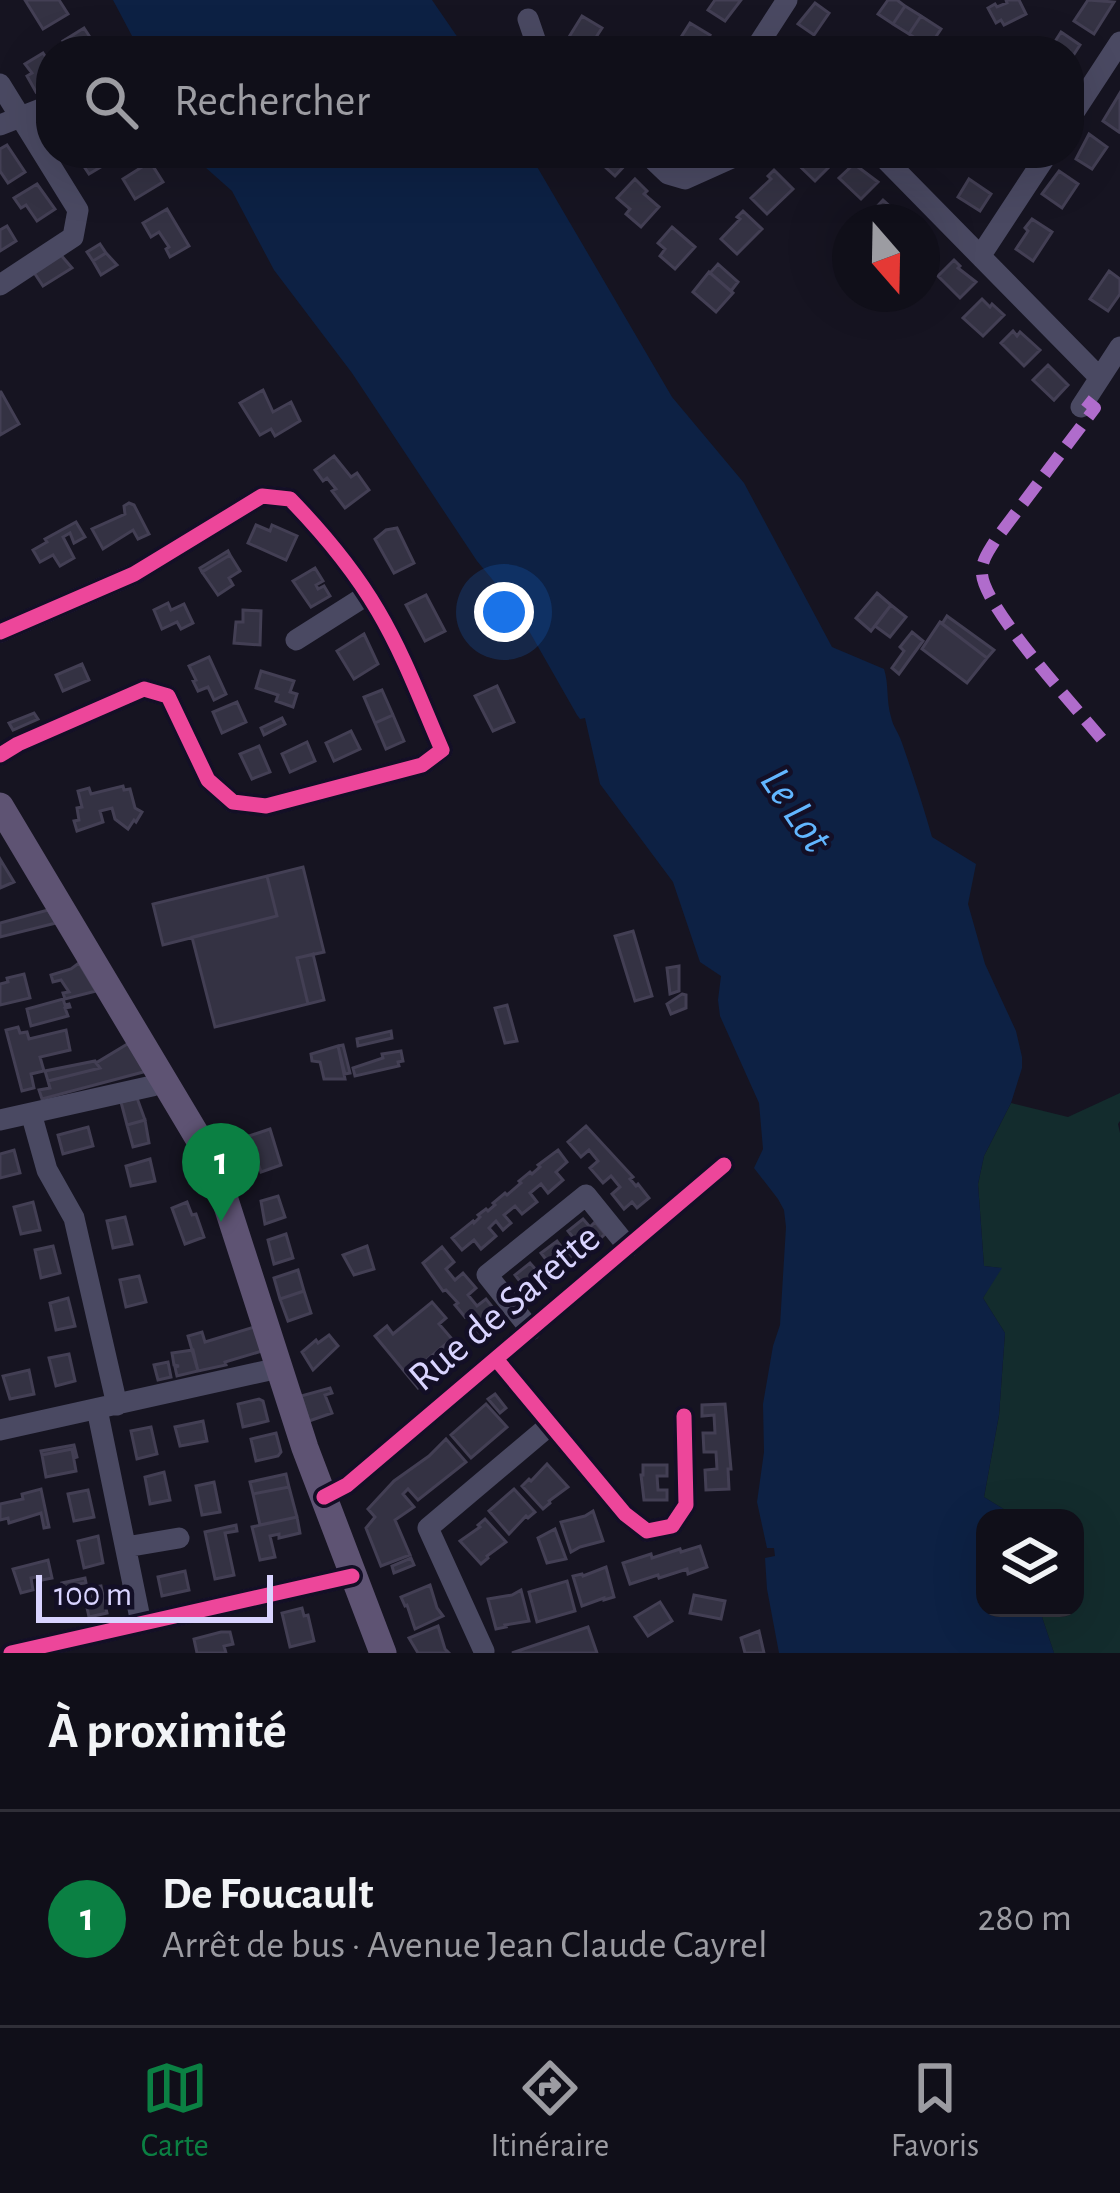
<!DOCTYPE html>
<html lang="fr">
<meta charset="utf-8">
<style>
:root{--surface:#100f19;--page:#1e1d26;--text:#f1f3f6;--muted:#9c9ca2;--line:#302f38;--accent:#0b8043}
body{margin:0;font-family:"Alegreya Sans",sans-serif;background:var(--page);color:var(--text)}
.controls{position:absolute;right:36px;bottom:36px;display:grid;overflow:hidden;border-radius:24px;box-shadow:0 12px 48px #0002}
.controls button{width:108px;height:108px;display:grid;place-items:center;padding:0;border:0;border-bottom:3px solid var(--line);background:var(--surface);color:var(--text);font:60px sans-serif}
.compass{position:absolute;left:832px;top:204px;width:108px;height:108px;border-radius:50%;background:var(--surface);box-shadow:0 12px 48px #0002;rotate:160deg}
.scale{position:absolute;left:36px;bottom:30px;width:237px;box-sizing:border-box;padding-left:12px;border:6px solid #d9d4ff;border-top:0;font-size:33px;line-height:42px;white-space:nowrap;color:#d9d4ff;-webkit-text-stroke:9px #130f26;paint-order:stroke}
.you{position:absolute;left:504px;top:612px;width:42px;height:42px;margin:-30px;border:9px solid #fff;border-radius:50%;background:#1a73e8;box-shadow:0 0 0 18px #1a73e833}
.badge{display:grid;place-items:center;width:78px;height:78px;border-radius:50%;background:var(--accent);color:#fff;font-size:39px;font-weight:700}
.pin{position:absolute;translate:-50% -99px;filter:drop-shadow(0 3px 6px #0008)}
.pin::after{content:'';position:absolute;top:63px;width:42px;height:36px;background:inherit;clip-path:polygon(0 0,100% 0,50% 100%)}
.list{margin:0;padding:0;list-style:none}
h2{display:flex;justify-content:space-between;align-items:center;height:156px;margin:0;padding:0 48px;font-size:51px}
h2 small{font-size:39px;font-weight:400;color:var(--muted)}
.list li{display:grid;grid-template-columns:78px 1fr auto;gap:36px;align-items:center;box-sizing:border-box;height:216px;padding:0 48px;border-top:3px solid var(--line)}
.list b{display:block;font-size:45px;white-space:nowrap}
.list p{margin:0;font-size:39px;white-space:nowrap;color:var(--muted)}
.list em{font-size:39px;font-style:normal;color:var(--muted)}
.icon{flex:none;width:66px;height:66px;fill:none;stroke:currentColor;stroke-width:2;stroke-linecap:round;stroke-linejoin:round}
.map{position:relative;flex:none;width:1120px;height:1653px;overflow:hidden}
.search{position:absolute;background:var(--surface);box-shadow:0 12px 48px #0002;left:36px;right:36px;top:36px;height:132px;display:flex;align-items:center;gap:30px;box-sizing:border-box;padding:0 42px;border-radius:48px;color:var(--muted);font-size:45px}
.sheet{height:372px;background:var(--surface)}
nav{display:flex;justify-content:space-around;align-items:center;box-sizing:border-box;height:168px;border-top:3px solid var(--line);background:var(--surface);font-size:33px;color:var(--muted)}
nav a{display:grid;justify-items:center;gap:6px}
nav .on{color:var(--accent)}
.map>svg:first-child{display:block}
</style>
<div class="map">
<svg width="1120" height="1653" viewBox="0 0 1120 1653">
<rect width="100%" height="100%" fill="#161421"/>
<!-- green -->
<path fill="#132c2d" d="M1120 1093V1121L1118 1124 1120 1133V1653H1054L1039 1608H1075V1518H1018L984 1497 999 1415 1005 1333 983 1298 1000 1268 984 1266 978 1184 984 1156 1011 1103 1068 1117Z"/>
<!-- water -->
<path fill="#0d2144" d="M113 0H432L467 51H140Z
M198 153H529L672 397 744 483 832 647 884 669C889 684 886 701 891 717 893 727 899 733 902 743 913 775 923 805 932 837L976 864 968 904 985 964 1016 1031 1022 1057V1068L1011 1103 984 1156 978 1184 984 1266 1002 1268 983 1298 1005 1333 999 1415 984 1497 1018 1518H985V1608H1039L1054 1653H779L767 1589 765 1558 775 1556 774 1548H767L757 1502 764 1452 763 1404 773 1346 780 1325 786 1227 784 1210 778 1199 754 1168 763 1149 759 1103 720 1016 718 1000 721 976 700 962 673 882 600 784 585 718 580 719 577 715 516 608 477 561 352 373 274 270 232 191 205 167Z"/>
<!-- building -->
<path fill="#343243" stroke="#433f54" stroke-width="3" d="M25 0H59L68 14 43 29Z
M715 0H741L725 21 708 10Z
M888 0H897L905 6 893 24 878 14Z
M1006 0H1019L1026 14 1004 25 1001 20 996 23 988 8 995 4 997 7 1007 3Z
M1088 0 1114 2 1094 34 1074 21Z
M815 3 829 13 814 35 798 24Z
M905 6 921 16 909 34 893 24Z
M582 16 602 28 587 51H573L564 45Z
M921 16 941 29 929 47 909 34Z
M690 23 710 35 702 49 697 46 693 51H675L673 50Z
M84 28 99 51H69L63 41Z
M1061 32 1080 45 1069 62V51H1049Z
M43 53 51 65V84L36 92 27 76 32 73 25 64Z
M1120 93V130L1119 132 1103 121Z
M1089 134 1107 147 1092 169 1076 159Z
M7 145 25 172 8 183 0 171V149Z
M75 153H103L109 162 89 174Z
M144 153H150L155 161 151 163 163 182 135 199 123 179 142 167 137 158Z
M596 153H618L628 162 615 176 593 156Z
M817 153 830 166 815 181 787 154Z
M854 164 878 182 861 199 839 178Z
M774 170 793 189 767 214 751 198 771 179 768 176Z
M1059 171 1078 184 1062 208 1042 194Z
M635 179 647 191 644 194 659 207 641 227 626 214 630 209 617 198Z
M969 179 991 194 980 211 958 197Z
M37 184 55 209 37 221 26 205 21 208 14 198Z
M883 200 893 209 895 207 907 219 904 222H876L869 215Z
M167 209 189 246 170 257 166 249 169 247 159 232 151 237 143 223Z
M743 211 762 229 737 254 721 239 740 219 737 217Z
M1032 219 1052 232 1033 261 1016 249 1028 231 1025 228Z
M7 226 16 241 0 251V230Z
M672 227 695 247 675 269 660 256 665 249 658 243Z
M100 244 106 253 93 261 87 252Z
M106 253 117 265 101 275 93 261Z
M60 254 72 268 43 286 33 271Z
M954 260 960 266 958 268 976 282 960 298 938 276Z
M718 264 738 282 731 291 710 273Z
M1109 271 1120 279V294L1108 311 1090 299Z
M709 272 733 293 716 312 693 292Z
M982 299 990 307 992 304 1004 315 983 336 963 318Z
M1013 331 1017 336 1020 332 1040 350 1024 366 1001 343Z
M1048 365 1068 385 1054 400 1033 380Z
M263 390 273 412 291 402 300 421 275 436 271 429 260 435 240 403Z
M1 392 19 424 0 435V392Z
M334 456 351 477 357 473 369 490 345 508 332 491 336 489 327 478 323 481 315 470Z
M129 503 134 505 149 534 138 539 133 530 103 549 92 529 125 514 124 506Z
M76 522 85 537 74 543 70 533 63 537 74 558 60 566 53 555 40 562 33 550 47 542 45 539Z
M256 525 270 531 272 525 297 536 286 560 248 543Z
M397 528 414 563 394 573 375 539 386 530Z
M228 551 230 555 202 572 200 568Z
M230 555 240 571 229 578 233 585 218 595 202 572Z
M315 568 323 581 316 585 318 589 324 586 330 596 311 607 293 581Z
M877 593 891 605 871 631 856 618Z
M426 595 445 631 425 641 406 605Z
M168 603 171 610 184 604 193 623 181 629 177 622 162 629 154 610Z
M891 605 906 617 890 637 875 626Z
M243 610 261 611 260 645 234 643 236 622H243Z
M947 616 994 650 987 658 942 624Z
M940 622 987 658 967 683 922 649Z
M912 632 923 641 899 674 892 668 904 651 900 647Z
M364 634 378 664 354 679 337 651Z
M209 657 226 694 214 700 208 687 198 691 193 681 196 680 189 666Z
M82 664 89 680 63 691 56 675Z
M261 671 294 681 290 692 297 694 293 707 276 701 278 695 256 688Z
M497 686 514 722 493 731 475 696Z
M382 690 393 715 375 723 364 697Z
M237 702 246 722 222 733 213 712Z
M34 713 38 719 13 730 9 723Z
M393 715 404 741 386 749 375 723Z
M282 718 285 724 264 735 261 728Z
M351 731 360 749 334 761 326 743Z
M307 742 315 761 290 772 282 754Z
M259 746 270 772 252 779 240 754Z
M123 786 124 790 130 789 135 808 142 812 136 822 134 820 128 829 115 819 112 808 100 811 103 822 77 831 74 821 79 820 77 808 82 807 78 791 89 788 91 794Z
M0 859 14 882 0 888Z
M303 867 324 952 297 958 308 1004 215 1027 192 937 277 916 267 876Z
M267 876 277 916 163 945 153 904Z
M48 910 56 923 0 937V923Z
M633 931 652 996 635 1001 615 936Z
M313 954 324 1000 308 1004 297 958Z
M79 963 96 991 65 999 63 993 69 992 61 980 53 982 51 975 71 969Z
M679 966V991L670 994 667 968Z
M24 974 30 998 0 1005V984L8 982 7 978Z
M682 994 686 995V1008L671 1014 667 1004Z
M63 999 65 1005 69 1004 70 1007 65 1008 68 1016 31 1026 27 1009Z
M507 1005 517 1041 505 1043 495 1008Z
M18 1027 20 1033 27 1032 29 1039 66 1030 70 1050 40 1057 44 1071 31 1074 34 1088 22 1091 6 1030Z
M391 1031 392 1038 358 1046 357 1039Z
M129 1043 147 1071 42 1099 39 1090 50 1088 48 1081 100 1068 96 1063Z
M343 1045 350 1073 345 1074 338 1046Z
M338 1046 345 1079H324L320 1062 312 1061 311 1054Z
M401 1051 403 1061 398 1062 399 1066 355 1076 353 1068 383 1058 382 1054Z
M95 1061 100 1068 48 1081 45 1071Z
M137 1098 145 1120 127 1125 121 1102Z
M145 1120 149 1143 133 1147 127 1125Z
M586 1126 633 1177 630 1179 636 1186 638 1184 649 1198 637 1208 632 1202 624 1209 612 1194 620 1187 611 1176 603 1183 590 1168 598 1161 589 1150 581 1157 568 1142Z
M88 1127 93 1146 63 1154 58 1135Z
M270 1129 281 1165 261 1172 249 1136Z
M14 1150 20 1173 0 1178V1154Z
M558 1150 567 1162 556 1172 563 1180 548 1193 541 1184 530 1193 537 1202 522 1214 515 1206 504 1215 511 1223 503 1230 496 1221 489 1228 496 1236 481 1249 474 1240 462 1250 452 1238 473 1221 474 1223 480 1217 478 1215 486 1209 488 1211 495 1205 493 1203 505 1193 507 1195 521 1183 519 1181 530 1172 532 1174 540 1167 538 1165Z
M150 1159 155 1181 131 1186 126 1166Z
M278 1196 285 1217 265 1224 261 1201Z
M33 1202 40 1230 21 1234 14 1207Z
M187 1202 192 1215 196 1214 204 1237 185 1244 172 1208Z
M125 1217 132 1244 113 1248 107 1221Z
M583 1219 590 1227 595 1222 605 1234 592 1246 590 1244 583 1250 585 1252 557 1271 559 1274 547 1283 546 1281 538 1287 540 1289 526 1300 516 1288 522 1284 515 1275 530 1263 537 1271 548 1262 541 1253 557 1241 563 1249 575 1240 568 1231Z
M286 1234 293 1258 274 1264 268 1240Z
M53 1246 60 1273 41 1278 35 1250Z
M367 1246 374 1269 354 1275 343 1255Z
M442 1247 454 1262 446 1269 455 1280 463 1273 476 1288 468 1295 477 1306 486 1299 498 1314 490 1321 495 1327 483 1337 471 1324 474 1322 467 1315 465 1317 455 1305 458 1303 446 1290 443 1291 423 1263Z
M298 1270 304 1291 280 1299 274 1278Z
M139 1276 146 1302 126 1307 120 1280Z
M304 1291 311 1313 288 1321 280 1299Z
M68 1298 75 1326 56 1330 50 1303Z
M432 1302 446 1318 439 1324 452 1339 423 1363 433 1376 418 1388 375 1336 387 1326 393 1334Z
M254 1327 262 1351 225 1362 226 1365 198 1371 188 1336 202 1332 205 1342Z
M329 1335 338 1346 313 1370 302 1352 316 1340 318 1343Z
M444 1346 449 1351 428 1369 423 1363Z
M193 1350 198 1371 177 1376 175 1367 179 1366 174 1365 172 1353Z
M69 1354 75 1381 56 1386 49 1358Z
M168 1362 171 1377 158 1380 154 1365Z
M29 1370 34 1394 10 1399 3 1376Z
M330 1388 332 1393 325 1395 332 1413 309 1421 301 1396Z
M495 1394 506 1408 500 1413 488 1399Z
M259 1399 263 1401 268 1421 243 1427 238 1404Z
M486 1404 507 1427 471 1458 451 1435Z
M725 1404 731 1469H728L729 1489 706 1490 705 1470 717 1469 716 1452H704L703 1433H715L714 1415 702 1416V1405Z
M203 1421 207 1441 180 1446 175 1427Z
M151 1427 157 1454 137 1459 131 1431Z
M276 1433 281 1452 278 1456 256 1461 251 1439Z
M446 1439 466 1462 418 1500 408 1489 403 1494 414 1507 395 1520 410 1555 381 1566 366 1528 375 1517 368 1509 394 1481 429 1456Z
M74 1445 77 1457 74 1458 72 1449 42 1455 41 1451Z
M72 1449 76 1471 46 1477 42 1455Z
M547 1464 568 1487 549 1501 550 1503 543 1509 522 1486 529 1479 531 1481Z
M643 1465H667V1476H657L658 1490H667V1500H644L641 1475H643Z
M164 1472 170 1500 150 1504 145 1477Z
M286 1474 289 1487 253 1494 250 1482Z
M214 1482 220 1512 202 1515 196 1486Z
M289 1487 297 1517 260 1525 253 1494Z
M41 1489 49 1527 44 1528 41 1513 9 1523 8 1518 0 1520V1504L23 1499 22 1494Z
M514 1489 535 1512 528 1518 526 1516 509 1534 489 1511Z
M88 1490 94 1517 74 1521 68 1494Z
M593 1511 603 1541 580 1547 571 1552 561 1522 585 1516Z
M297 1517 300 1533 279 1538V1534L270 1536 275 1557 260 1560 252 1527Z
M485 1519 506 1542 487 1556 488 1558 481 1564 460 1541 480 1527 478 1525Z
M236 1525 237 1531 225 1533 234 1575 215 1579 205 1532Z
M555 1529 566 1559 547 1563 538 1538Z
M98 1536 103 1563 84 1568 78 1541Z
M700 1546 707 1567 688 1574 687 1569 659 1578 658 1575 630 1584 623 1563 651 1554 652 1558 680 1549 681 1552Z
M411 1558 414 1565 394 1573 392 1566Z
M48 1560 52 1578 42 1580 41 1576 31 1578 33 1590 21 1593 13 1569Z
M606 1567 614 1597 604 1600V1598L582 1606 573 1576 582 1574 583 1576Z
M185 1571 189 1590 162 1596 158 1577Z
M85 1578 86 1583 77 1584 78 1589 67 1591 66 1587 63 1588 62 1583Z
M567 1581 575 1611 537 1622 529 1592Z
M430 1585 437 1608 443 1616 415 1629 407 1605 405 1606 401 1597Z
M101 1586 107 1613 89 1617 83 1589Z
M521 1590 529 1621 505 1625 506 1627 496 1629 488 1599 512 1595Z
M694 1595 725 1601 721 1619 690 1613Z
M660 1602 672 1621 648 1636 635 1617Z
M302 1608 304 1616 308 1615 314 1641 290 1647 282 1613Z
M438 1626 445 1649 449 1653H418L409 1638Z
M588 1627 597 1653H512Z
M759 1631 764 1653H745L741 1638Z
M221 1632H230L233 1644 224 1646 226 1653H197L194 1639Z"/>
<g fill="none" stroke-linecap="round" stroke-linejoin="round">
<!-- minor -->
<path stroke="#4a4962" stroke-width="21" d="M528 19 539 51
M754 51 787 0
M0 84 78 210 73 237 0 285
M1069 120 1120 42
M0 125 51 105
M646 153 668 174 685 179 743 153
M879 153 1100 378
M981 255 1048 153
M1081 407 1120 347
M0 632 134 574 262 496 290 499C323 533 354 570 378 611 404 655 422 704 442 750L422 765 266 806 233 802 208 780 168 696 144 689 18 744 0 755
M296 640 367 595
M31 1113 47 1170 74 1218 117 1405
M0 1120 152 1086 164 1080
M531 1330 487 1275 586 1195 628 1247
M496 1359 625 1514 647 1531 672 1526 686 1505 684 1416
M97 1409 141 1623
M0 1430 279 1368
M324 1497 347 1485 724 1165
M126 1547 179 1538
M484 1651 428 1528 550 1425
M11 1653 352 1576"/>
<!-- major -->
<path stroke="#5e5373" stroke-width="27" d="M0 806 203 1146 218 1178 305 1448 383 1653"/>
<!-- quiet -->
<path stroke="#b06ccc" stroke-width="12" stroke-dasharray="24 12" stroke-linecap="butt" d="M1085 400 1095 408 996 539C989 551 981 560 982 574 984 608 1079 711 1105 743"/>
<defs>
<path id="cycleway" d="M0 632 134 574 262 496 290 499C323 533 354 570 378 611 404 655 422 704 442 750L422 765 266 806 233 802 208 780 168 696 144 689 18 744 0 755
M496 1359 625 1514 647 1531 672 1526 686 1505 684 1416
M324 1497 347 1485 724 1165
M11 1653 352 1576"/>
</defs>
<!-- cycleway casing -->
<use href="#cycleway" stroke="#130f26" stroke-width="22"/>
<!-- cycleway -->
<use href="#cycleway" stroke="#ed469a" stroke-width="15"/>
</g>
<g text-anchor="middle" stroke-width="9" stroke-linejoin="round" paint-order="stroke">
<!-- street labels -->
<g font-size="42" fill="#d9d4ff" stroke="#130f26">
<text transform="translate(503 1306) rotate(-40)" y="15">Rue de Sarette</text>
</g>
<!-- water labels -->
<g font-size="45" font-style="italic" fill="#62b6ff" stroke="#130f26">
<text transform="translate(798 809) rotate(56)" y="16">Le Lot</text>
</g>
</g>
</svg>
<div class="controls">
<button><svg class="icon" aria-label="layers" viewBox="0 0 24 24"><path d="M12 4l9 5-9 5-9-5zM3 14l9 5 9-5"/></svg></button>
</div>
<svg class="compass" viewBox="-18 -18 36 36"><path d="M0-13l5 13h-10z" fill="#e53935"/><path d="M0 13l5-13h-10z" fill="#9c9ca2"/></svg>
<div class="scale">100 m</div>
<div class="you"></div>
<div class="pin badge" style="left:221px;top:1222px">1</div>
<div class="search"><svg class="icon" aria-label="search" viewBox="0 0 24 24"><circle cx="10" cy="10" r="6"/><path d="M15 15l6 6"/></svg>Rechercher</div>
</div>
<section class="sheet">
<h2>À proximité<small></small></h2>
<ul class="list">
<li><span class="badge">1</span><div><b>De Foucault</b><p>Arrêt de bus · Avenue Jean Claude Cayrel</p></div><em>280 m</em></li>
</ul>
</section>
<nav>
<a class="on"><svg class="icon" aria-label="map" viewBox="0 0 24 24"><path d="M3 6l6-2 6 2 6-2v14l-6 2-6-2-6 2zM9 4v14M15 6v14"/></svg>Carte</a>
<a><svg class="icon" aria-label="directions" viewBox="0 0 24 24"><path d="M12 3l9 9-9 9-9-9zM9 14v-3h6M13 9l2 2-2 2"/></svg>Itinéraire</a>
<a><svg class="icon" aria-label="saved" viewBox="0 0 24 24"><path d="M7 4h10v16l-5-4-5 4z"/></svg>Favoris</a>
</nav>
